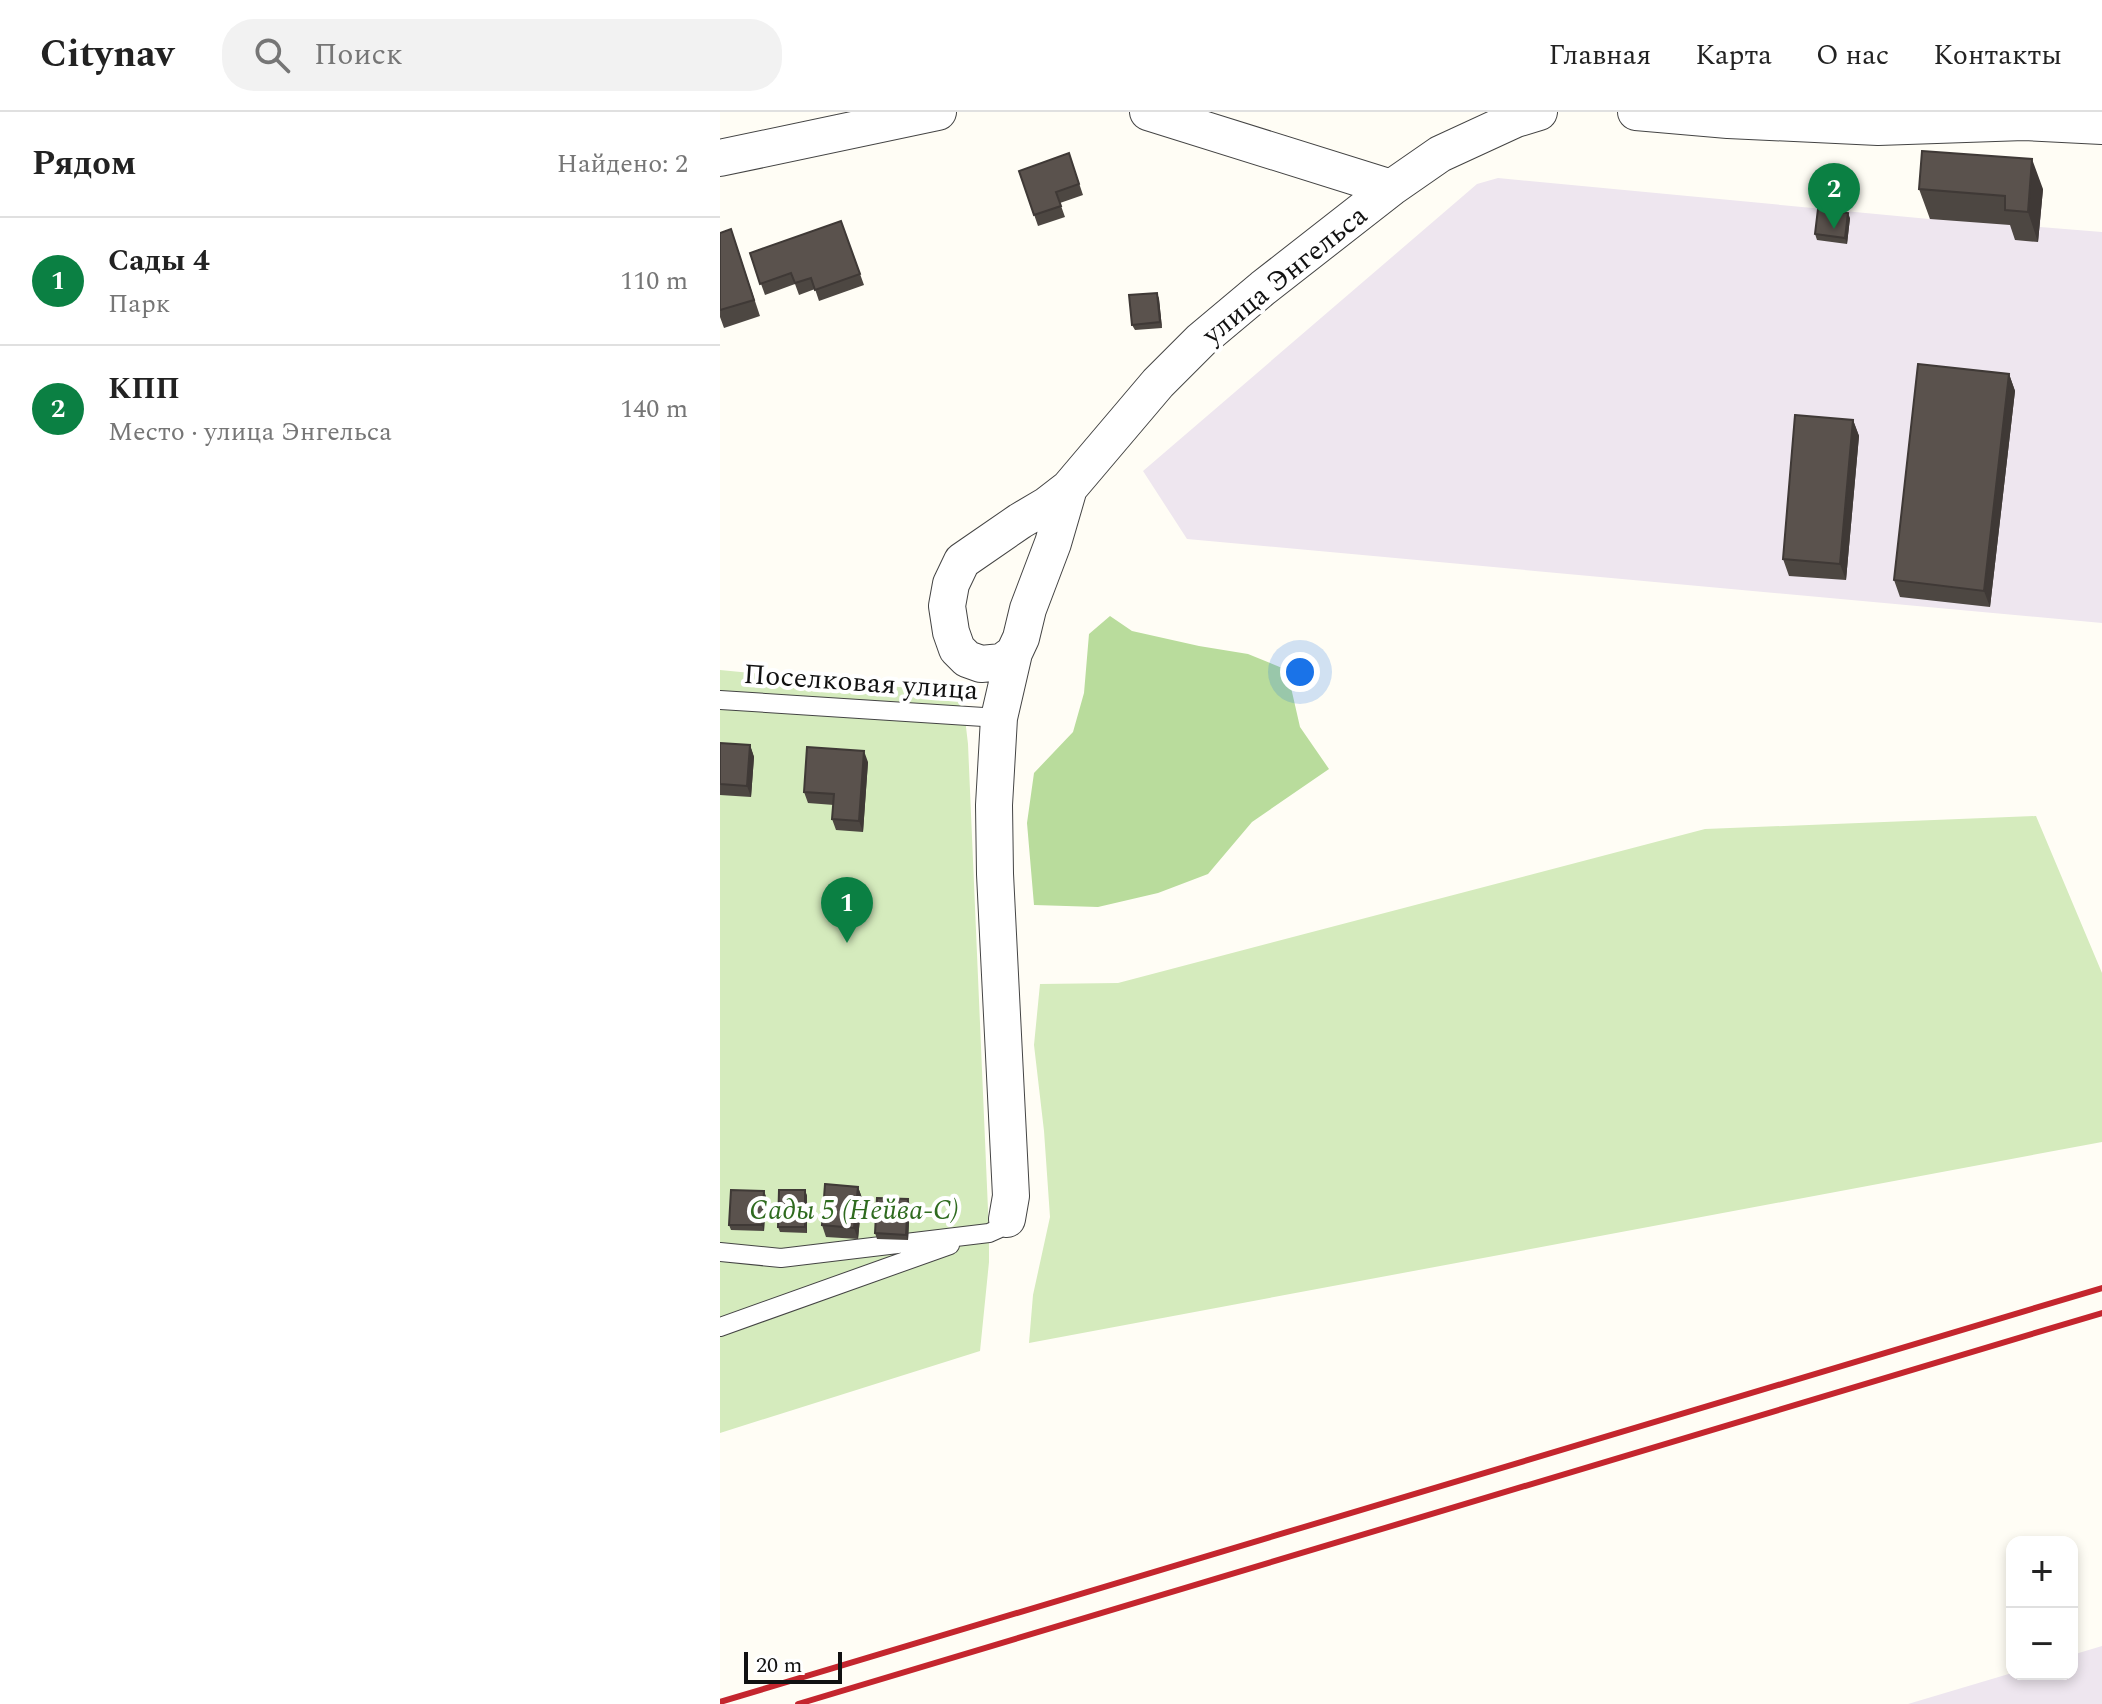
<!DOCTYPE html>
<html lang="ru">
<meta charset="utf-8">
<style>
:root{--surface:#fff;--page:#f2f2f2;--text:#222;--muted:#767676;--line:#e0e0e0;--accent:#0b8043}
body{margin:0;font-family:Spectral,serif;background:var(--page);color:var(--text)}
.controls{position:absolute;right:24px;bottom:24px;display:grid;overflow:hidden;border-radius:16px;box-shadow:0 4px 12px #0003}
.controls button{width:72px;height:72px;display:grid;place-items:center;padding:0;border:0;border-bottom:2px solid var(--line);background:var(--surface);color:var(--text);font:40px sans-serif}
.scale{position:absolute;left:24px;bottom:20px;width:98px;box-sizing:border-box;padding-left:8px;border:4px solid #111;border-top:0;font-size:22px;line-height:28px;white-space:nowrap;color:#111;-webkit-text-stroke:6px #fff;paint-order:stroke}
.you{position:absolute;left:580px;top:560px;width:28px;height:28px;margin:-20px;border:6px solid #fff;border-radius:50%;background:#1a73e8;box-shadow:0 0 0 12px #1a73e833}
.badge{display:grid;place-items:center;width:52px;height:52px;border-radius:50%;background:var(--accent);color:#fff;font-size:26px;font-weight:700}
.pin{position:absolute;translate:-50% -66px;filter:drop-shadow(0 2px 4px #0008)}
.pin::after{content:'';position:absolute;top:42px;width:28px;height:24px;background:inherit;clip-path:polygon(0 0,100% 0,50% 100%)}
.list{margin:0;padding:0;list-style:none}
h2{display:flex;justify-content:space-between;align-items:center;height:104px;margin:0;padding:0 32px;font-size:34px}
h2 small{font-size:26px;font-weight:400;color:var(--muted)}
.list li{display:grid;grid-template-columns:52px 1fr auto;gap:24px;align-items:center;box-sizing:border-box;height:128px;padding:0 32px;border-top:2px solid var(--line)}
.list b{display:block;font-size:30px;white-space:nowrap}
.list p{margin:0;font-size:26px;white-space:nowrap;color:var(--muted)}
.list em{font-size:26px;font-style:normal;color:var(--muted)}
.icon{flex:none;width:44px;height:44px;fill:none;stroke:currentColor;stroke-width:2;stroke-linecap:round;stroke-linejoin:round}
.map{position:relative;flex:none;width:1382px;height:1592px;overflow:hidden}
header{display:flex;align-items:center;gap:48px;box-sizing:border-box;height:112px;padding:0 40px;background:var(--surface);border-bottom:2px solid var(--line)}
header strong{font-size:38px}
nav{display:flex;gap:44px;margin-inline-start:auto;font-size:28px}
.search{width:560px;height:72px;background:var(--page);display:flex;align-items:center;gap:20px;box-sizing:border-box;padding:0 28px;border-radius:32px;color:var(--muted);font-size:30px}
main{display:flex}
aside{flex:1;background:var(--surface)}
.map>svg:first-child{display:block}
</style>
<header>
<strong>Citynav</strong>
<div class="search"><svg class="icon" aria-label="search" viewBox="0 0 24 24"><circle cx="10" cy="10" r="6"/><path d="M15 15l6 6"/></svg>Поиск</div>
<nav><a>Главная</a><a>Карта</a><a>О нас</a><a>Контакты</a></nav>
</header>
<main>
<aside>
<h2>Рядом<small>Найдено: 2</small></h2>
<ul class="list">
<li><span class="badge">1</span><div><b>Сады 4</b><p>Парк</p></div><em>110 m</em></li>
<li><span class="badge">2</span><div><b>КПП</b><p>Место · улица Энгельса</p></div><em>140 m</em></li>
</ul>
</aside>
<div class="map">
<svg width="1382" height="1592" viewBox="0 0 1382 1592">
<rect width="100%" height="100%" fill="#fffdf5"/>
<!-- industrial -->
<path fill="#eee6ef" d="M778 66 1209 107 1213 69 1323 77 1320 115 1382 120V511L467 427 423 359 757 72Z
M1382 1534V1592H1188L1292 1561 1352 1562V1543Z"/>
<!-- green -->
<path fill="#d5ebbd" d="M0 558 242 581 248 632 269 1121V1150L260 1239 0 1321Z
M1316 704 1382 861V1030L309 1231 313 1183 330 1105 324 1019 314 933 320 872 398 871 985 717Z"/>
<!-- forest -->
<path fill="#b9dc9c" d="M390 504 412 519 479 534 528 542 567 558 580 615 609 657 532 710 488 762 438 781 378 795 314 793 307 711 314 661 353 620 364 581 369 522Z"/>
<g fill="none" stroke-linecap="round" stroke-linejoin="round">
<defs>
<path id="service" d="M0 588 279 606
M0 1140 61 1146 269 1121 278 1117 287 1107
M0 1215 230 1133"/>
<path id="minor" d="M428 0 671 76
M916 0 1008 8 1158 15 1304 10 1382 14
M0 46 218 0
M349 376 333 431 308 497 301 526 294 541 282 550 261 552 247 547 237 537 231 520 227 494 231 472 242 449 300 409 327 393 349 376 438 271 481 228 543 176 671 76 720 42 796 7 819 0
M287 1107 291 1084 275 762 274 693 279 606 294 541"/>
</defs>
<!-- service casing -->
<use href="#service" stroke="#444" stroke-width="20"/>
<!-- minor casing -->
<use href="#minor" stroke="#444" stroke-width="38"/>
<!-- service -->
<use href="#service" stroke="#fff" stroke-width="18"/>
<!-- minor -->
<use href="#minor" stroke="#fff" stroke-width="36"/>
<!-- rail -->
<path stroke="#c4262e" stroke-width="6" d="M0 1590 1382 1176
M78 1592 1382 1201"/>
</g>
<!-- wall -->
<path fill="#4d4742" d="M349 41 363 83 340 91 345 105 318 114 299 59Z
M1199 77H1323L1318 130 1295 128 1290 113 1210 107Z
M1130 106 1127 132 1097 128 1095 122Z
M121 109 144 173 99 189 95 177 79 183 75 172 45 183 30 141Z
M11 117 40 204 4 216 0 205V121Z
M437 181 439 187 442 216 415 218 412 213Z
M1289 262 1295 279 1270 495 1180 485 1174 468Z
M1133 308 1139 324 1126 468 1069 464 1063 447Z
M0 631 30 633 34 645 31 685 0 683Z
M148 650 143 720 116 718 112 707 114 693 88 691 84 680Z
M138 1075 142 1086 138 1127 106 1125 102 1113Z
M85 1078 87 1084V1121L60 1120 58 1115Z
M44 1079 46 1085 44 1119 11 1118 9 1113Z
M190 1093 188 1128 157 1127 155 1121Z"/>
<!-- shaded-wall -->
<path fill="#3f3936" d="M1312 47 1323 77 1318 130 1308 100Z
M1128 101 1130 106 1127 132 1125 126Z
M437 181 439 187 442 216 440 210Z
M1289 262 1295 279 1270 495 1264 479Z
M1133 308 1139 324 1126 468 1120 452Z
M30 633 34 645 31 685 27 674Z
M144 639 148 650 143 720 139 709Z
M138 1075 142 1086 138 1127 134 1116Z
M85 1078 87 1084V1121L85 1115Z
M44 1079 46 1085 44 1119 42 1113Z
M188 1087 190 1093 188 1128 186 1123Z"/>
<!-- building -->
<path fill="#5a524d" stroke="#3f3936" stroke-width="2" d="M1202 39 1312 47 1308 100 1285 98V84L1199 77Z
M349 41 359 72 336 80 341 94 314 103 299 59Z
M1098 97 1128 101 1125 126 1095 122Z
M121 109 140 162 95 178 91 166 75 171 71 161 40 172 30 141Z
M11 117 34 188 0 198V121Z
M437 181 440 210 412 213 409 183Z
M1198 252 1289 262 1264 479 1174 468Z
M1075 303 1133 308 1120 452 1063 447Z
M0 631 30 633 27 674 0 672Z
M87 635 144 639 139 709 112 707 114 682 84 680Z
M105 1072 138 1075 134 1116 102 1113Z
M11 1078 44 1079 42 1113H9Z
M59 1078H85V1115H58Z
M157 1086 188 1087 186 1123 155 1121Z"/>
<g text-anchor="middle" stroke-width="8" stroke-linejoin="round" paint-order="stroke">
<!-- street labels -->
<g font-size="28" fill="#111" stroke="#fff">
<text transform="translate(564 162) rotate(-39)" y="10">улица Энгельса</text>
<text transform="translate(141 569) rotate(4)" y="10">Поселковая улица</text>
</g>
<!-- park labels -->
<g font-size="28" font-style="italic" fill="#2f6b1f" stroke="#fff">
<text x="134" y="1107">Сады 5 (Нейва-С)</text>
</g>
</g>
</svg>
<div class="controls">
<button>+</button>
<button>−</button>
</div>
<div class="scale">20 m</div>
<div class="you"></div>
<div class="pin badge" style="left:127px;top:831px">1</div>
<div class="pin badge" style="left:1114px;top:117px">2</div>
</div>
</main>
